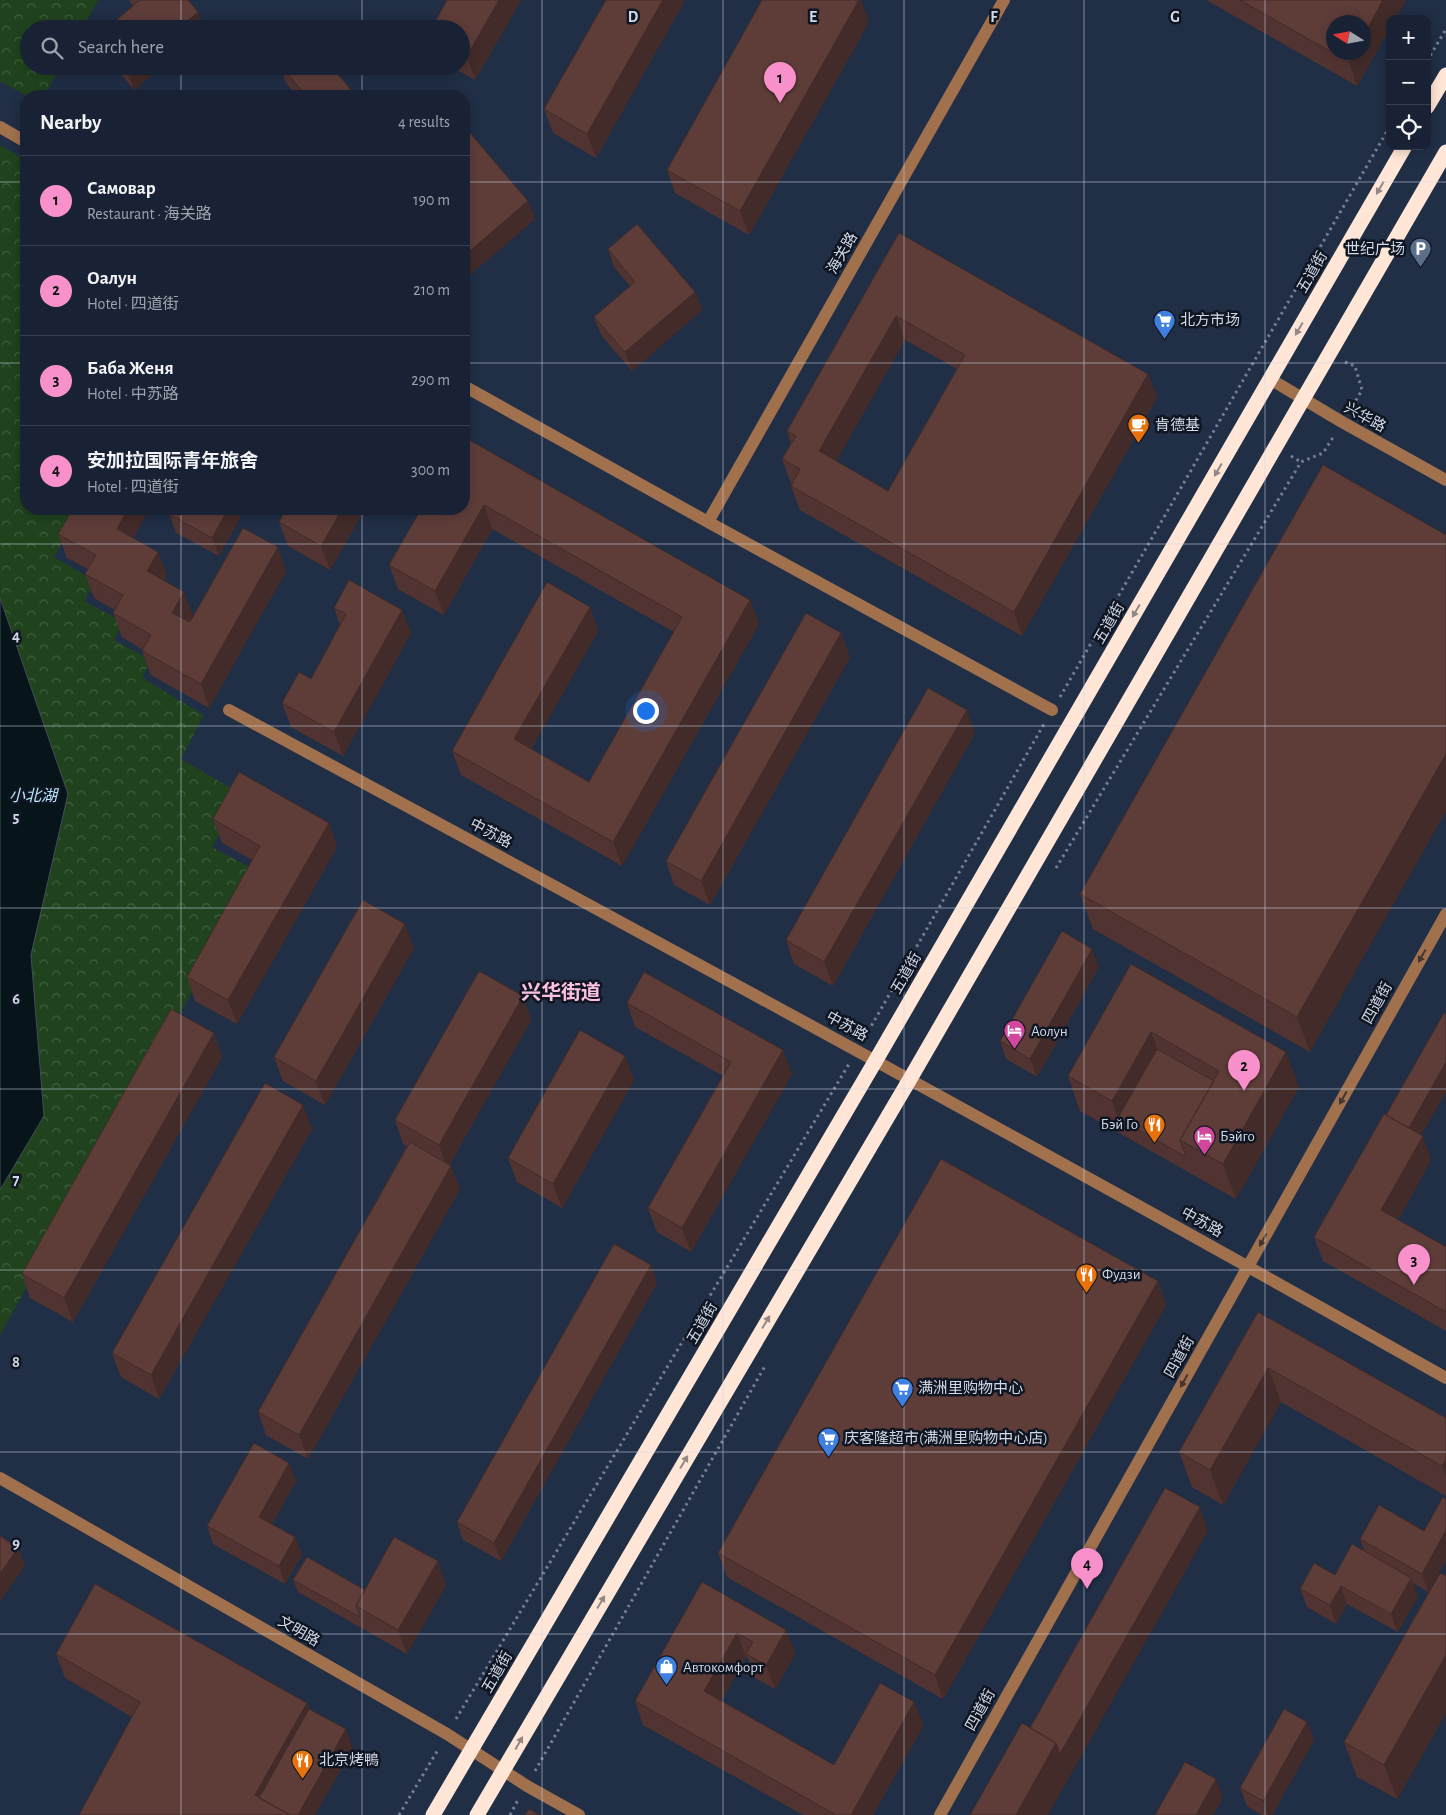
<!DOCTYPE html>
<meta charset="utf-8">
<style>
:root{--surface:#182234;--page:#212a3c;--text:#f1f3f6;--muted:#9fa4ac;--line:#363f4f;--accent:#f890cb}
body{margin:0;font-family:"Alegreya Sans","Noto Sans SC",sans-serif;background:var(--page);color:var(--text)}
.controls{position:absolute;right:15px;top:15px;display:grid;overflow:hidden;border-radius:10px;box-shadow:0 2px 12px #0003}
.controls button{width:45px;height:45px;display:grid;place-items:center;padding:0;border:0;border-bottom:1px solid var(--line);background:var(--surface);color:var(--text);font:25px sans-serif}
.compass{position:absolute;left:1326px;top:15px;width:45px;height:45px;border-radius:50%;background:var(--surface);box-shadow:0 2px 12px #0003;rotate:281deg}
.you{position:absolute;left:645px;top:710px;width:18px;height:18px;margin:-12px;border:4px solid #fff;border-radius:50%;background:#1a73e8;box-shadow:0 0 0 8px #1a73e833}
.badge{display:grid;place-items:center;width:32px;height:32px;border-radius:50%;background:var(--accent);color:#111;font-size:16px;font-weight:700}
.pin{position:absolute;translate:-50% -41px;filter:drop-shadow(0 1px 2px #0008)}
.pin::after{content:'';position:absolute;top:26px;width:18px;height:15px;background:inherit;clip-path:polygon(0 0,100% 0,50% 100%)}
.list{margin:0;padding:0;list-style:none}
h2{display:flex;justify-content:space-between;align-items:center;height:65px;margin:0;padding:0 20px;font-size:21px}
h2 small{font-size:16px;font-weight:400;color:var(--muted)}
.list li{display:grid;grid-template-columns:32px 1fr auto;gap:15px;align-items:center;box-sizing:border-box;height:90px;padding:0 20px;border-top:1px solid var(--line)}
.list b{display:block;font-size:19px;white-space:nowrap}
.list p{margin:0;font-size:16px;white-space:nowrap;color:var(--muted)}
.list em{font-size:16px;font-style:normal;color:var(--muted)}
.icon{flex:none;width:28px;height:28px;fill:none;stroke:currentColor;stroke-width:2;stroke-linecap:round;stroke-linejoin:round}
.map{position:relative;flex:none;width:1446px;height:1815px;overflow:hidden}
.search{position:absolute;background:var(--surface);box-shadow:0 2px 12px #0003;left:20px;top:20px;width:450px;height:55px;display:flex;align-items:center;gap:12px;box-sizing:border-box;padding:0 18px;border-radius:28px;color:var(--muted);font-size:19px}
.panel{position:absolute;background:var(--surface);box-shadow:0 2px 12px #0003;left:20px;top:90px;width:450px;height:425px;border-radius:20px}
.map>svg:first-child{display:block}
</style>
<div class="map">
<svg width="1446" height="1815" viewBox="0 0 1446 1815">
<defs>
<pattern id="park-crowns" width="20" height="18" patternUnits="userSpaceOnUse" patternTransform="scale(1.25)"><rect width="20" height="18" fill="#20431d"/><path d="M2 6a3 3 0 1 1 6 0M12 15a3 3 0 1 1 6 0" fill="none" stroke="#3f5e3e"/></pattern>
</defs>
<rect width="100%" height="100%" fill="#202e46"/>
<!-- park -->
<path fill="url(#park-crowns)" d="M0 0H98L82 29H29V66H61L44 96H27L0 81Z
M0 145 26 160V509H80L54 557 95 581 84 601 123 622 114 640 151 660 142 678 204 715 181 759 241 794 212 847 259 872 0 1335V1190L44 1116 31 955 68 794 0 598Z"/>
<!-- water -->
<path fill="#07151a" stroke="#435058" d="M0 598 68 794 31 955 44 1116 0 1190Z"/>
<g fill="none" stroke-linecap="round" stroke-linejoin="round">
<!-- path -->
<path stroke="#747f93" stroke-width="3" stroke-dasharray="2.5 4" stroke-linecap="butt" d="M1427 61 1446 29
M1345 362 1355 366 1362 390 1352 407
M1291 456 1301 462
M1060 697 1390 126
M1056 868 1301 462 1323 453 1334 436
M865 1037 1044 724
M456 1719 849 1064
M535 1771 765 1366
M399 1815 439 1748
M510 1815 518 1800"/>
<!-- minor -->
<path stroke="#a1714e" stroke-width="12" d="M0 127 26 142
M1270 379 1342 422 1446 480
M464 386 708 522 1052 710
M708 522 1004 0
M229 710C636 930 1043 1150 1446 1378
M0 1478 447 1734 527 1786 579 1815
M940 1815 1446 914"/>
<!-- highway -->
<path stroke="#ffe6d6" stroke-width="15" d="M1427 107 1446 75
M433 1815 876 1060 1405 146
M477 1815 910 1079 1446 152"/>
</g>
<!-- wall -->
<path fill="#513431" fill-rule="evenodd" d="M129 0H188L198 12 204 29H106L133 6Z
M447 0H521L475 80 450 66H461V29Z
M606 0H685L596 158 553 133 544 109Z
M1206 0H1406L1357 86Z
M869 22 749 235 675 193 667 170Z
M114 66H162L134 90Z
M280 66H331L356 96H297L286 83Z
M464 138 528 201 535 219 465 279 464 278Z
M899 233 1148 374 1157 398 1022 636 800 510 791 486 792 484 791 483 782 459 791 443 787 431ZM905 340 957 369 888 491 836 461Z
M608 249 695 292 702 310 632 371 601 335 594 317 630 286 614 267Z
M464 437 759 624 622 866 461 775 452 751 598 631 531 749 589 782 674 632 492 529 444 615 398 589 389 565Z
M245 509 219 556 176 533 169 514Z
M286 509H365L330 570 288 546 279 522Z
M58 534 134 538 158 552 167 576 164 581 193 616 189 622 286 571 209 708 151 675 142 651 143 650 122 637 113 613 115 610 94 598 85 574 88 569 67 558Z
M1446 535 1310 1052 1093 929 1080 894Z
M334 608 411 633 343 756 291 727 282 703 311 679 340 625Z
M850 657 710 905 674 885 666 861Z
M975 733 833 986 794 964 786 940Z
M213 819 329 823 337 847 237 1024 195 1001 187 977 252 860 222 843Z
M414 948 325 1105 283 1081 274 1057Z
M1131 964 1299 1087 1236 1199 1080 1111 1068 1076Z
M1099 967 1037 1077 1006 1059 1000 1041Z
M523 996 531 1020 450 1164 460 1189 308 1459 266 1435 258 1412 407 1146 403 1144 395 1120Z
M627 1003 783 1050 792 1074 691 1252 657 1232 648 1208 723 1076 635 1027Z
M214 1033 222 1057 73 1322 30 1298 22 1274Z
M625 1056 634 1080 562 1208 517 1182 508 1158Z
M303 1105 312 1129 159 1399 121 1377 112 1353Z
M1422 1135 1431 1160 1398 1220 1446 1247V1331L1323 1261 1314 1237Z
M651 1265 657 1283 501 1561 463 1540 457 1522Z
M1158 1281 1166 1305 943 1699 727 1577 718 1553Z
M1258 1312 1446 1418V1496L1281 1402 1223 1505 1192 1487 1179 1452Z
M289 1463 296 1481 272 1524 295 1537 302 1555 285 1584 213 1544 207 1526Z
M1446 1499V1560L1428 1592 1413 1583 1418 1596 1398 1632 1347 1604 1336 1624 1307 1607 1300 1589 1335 1575 1364 1551 1360 1539 1424 1531Z
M1446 1576V1713L1397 1799 1357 1777 1344 1742Z
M293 1580 365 1590 446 1585 407 1654 298 1592Z
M702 1582 786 1630 795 1654 775 1689 755 1678 748 1658 746 1657 721 1701 834 1765 914 1702 923 1726 873 1815H803L643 1725 635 1701Z
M56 1654 309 1709 353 1748 132 1717 65 1678Z
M1314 1740 1272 1815H1262L1247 1806 1240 1788Z"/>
<!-- shaded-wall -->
<path fill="#422b28" d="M499 0H521L475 80 467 56Z
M663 0H685L596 158 587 134Z
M859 0H861L869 22 749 235 740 211Z
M1383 0H1406L1395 19H1390V28L1357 86 1349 62 1354 52H1364V35Z
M198 12 204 29H178Z
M134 66H162L134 90 128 72Z
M528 201 535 219 465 279 464 276V256Z
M695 292 702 310 632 371 625 352Z
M896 316 905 340 828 475 819 451Z
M1148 374 1157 398 1022 636 1014 612Z
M484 505 492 529 444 615 435 591Z
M128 509H150L125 552 117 529Z
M228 509H245L219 556 212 538Z
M342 509H365L330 570 321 546Z
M278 547 286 571 209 708 201 684Z
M158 552 167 576 156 595 147 571Z
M184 592 193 616 181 636 172 613Z
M750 600 759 624 622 866 613 842Z
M590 607 598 631 523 763 514 739Z
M402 610 411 633 343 756 334 732Z
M841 633 850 657 710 905 701 881Z
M967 710 975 733 833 986 824 962Z
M1446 754V811L1310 1052 1297 1017Z
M329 823 337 847 237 1024 228 1000Z
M405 924 414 948 325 1105 316 1081Z
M1092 949 1099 967 1037 1077 1030 1059Z
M523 996 531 1020 447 1169 439 1145Z
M1151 1032 1164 1067 1118 1118 1112 1101Z
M214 1033 222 1057 73 1322 64 1298Z
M783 1050 792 1074 691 1252 682 1228Z
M1286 1052 1299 1087 1236 1199 1223 1164Z
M625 1056 634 1080 562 1208 553 1184Z
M1446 1062V1092L1414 1148 1408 1130Z
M303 1105 312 1129 159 1399 151 1375Z
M1423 1136 1431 1160 1390 1234 1381 1210Z
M451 1166 460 1189 308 1459 299 1435Z
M651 1265 657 1283 501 1561 494 1543Z
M1158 1281 1166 1305 943 1699 935 1675Z
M1268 1368 1281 1402 1223 1505 1210 1470Z
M1446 1459V1477L1442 1466Z
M289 1463 296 1481 265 1535 259 1517Z
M1200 1507 1208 1531 1048 1815H1016L1056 1743Z
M1446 1530V1560L1428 1592 1422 1574Z
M295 1537 302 1555 285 1584 279 1566Z
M18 1548 25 1566 0 1601V1574Z
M438 1561 446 1585 407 1654 398 1630Z
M1411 1578 1418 1596 1398 1632 1391 1614Z
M1341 1586 1347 1604 1336 1624 1330 1605Z
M786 1630 795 1654 775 1689 766 1665Z
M737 1633 746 1657 713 1715 704 1691Z
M1446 1655V1713L1397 1799 1384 1765Z
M914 1702 923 1726 873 1815H851Z
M307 1703 316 1727 270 1808 255 1795Z
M1307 1722 1314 1740 1272 1815H1268L1263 1801Z
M346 1729 353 1748 315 1815H298Z
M1216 1779 1223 1798 1213 1815H1196Z"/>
<!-- building -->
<path fill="#5e3d39" stroke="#422b28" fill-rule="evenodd" d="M138 0H188L198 12 178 29H106L139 1Z
M447 0H499L467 56 461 53V29H431Z
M606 0H663L587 134 544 109Z
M762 0H859L740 211 667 170Z
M1240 0H1383L1364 35V22H1334V52H1354L1349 62Z
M123 66H134L128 72Z
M281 66H331L356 96H306Z
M470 133 528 201 464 256V195L469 190 464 185V138Z
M637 224 695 292 625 352 594 317 635 282 608 249Z
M899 233 1148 374 1014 612 791 486 800 469 782 459 796 436 787 431ZM896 316 965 355 888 491 819 451Z
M464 437 750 600 613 842 452 751 547 582 590 607 514 739 589 782 682 617 484 505 435 591 389 565 421 509H464Z
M1323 465 1446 535V754L1297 1017 1080 894Z
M73 509H128L117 529 158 552 147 571 184 592 172 613 190 622 243 528 278 547 201 684 142 651 151 635 113 613 123 595 85 574 96 555 58 534Z
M172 509H228L212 538 169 514Z
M286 509H342L321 546 279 522Z
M349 580 402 610 334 732 282 703 299 672 311 679 346 614 334 608Z
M806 613 841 633 701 881 666 861Z
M928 688 967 710 824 962 786 940Z
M239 772 329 823 228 1000 187 977 260 846 213 819Z
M363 900 405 924 316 1081 274 1057Z
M1062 931 1092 949 1030 1059 1000 1041Z
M1131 964 1286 1052 1223 1164 1180 1140 1219 1071 1151 1032 1112 1101 1068 1076Z
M479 971 523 996 439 1145 395 1120Z
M644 972 783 1050 682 1228 648 1208 731 1062 627 1003Z
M171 1009 214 1033 64 1298 22 1274Z
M1444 1013 1446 1014V1062L1409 1128 1386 1115Z
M580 1030 625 1056 553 1184 508 1158Z
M1157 1049 1214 1081 1180 1140 1186 1157 1118 1118Z
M265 1083 303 1105 151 1375 112 1353Z
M1384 1114 1423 1136 1381 1210 1446 1247V1312L1314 1237Z
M410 1142 451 1166 299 1435 258 1412Z
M941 1159 1158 1281 935 1675 718 1553Z
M614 1244 651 1265 494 1543 457 1522Z
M1258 1312 1446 1418V1459L1442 1466 1268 1368 1210 1470 1179 1452Z
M254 1443 289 1463 259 1517 295 1537 279 1566 207 1526Z
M1165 1488 1200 1507 1060 1754 1056 1743 1030 1728Z
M1443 1497 1446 1499V1530L1422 1574 1360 1539 1379 1505 1424 1531Z
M0 1536 18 1548 0 1574Z
M394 1537 438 1561 398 1630 356 1606Z
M1352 1544 1411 1578 1391 1614 1341 1586 1330 1605 1300 1589 1314 1563 1335 1575Z
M307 1557 365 1590 356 1606 360 1617 293 1580Z
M1440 1573 1446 1576V1655L1384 1765 1344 1742Z
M702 1582 786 1630 766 1665 746 1654 753 1642 737 1633 704 1691 834 1765 880 1683 914 1702 851 1815H836L635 1701Z
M95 1584 307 1703 255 1795 290 1815H79L140 1702 56 1654Z
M309 1709 346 1729 298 1815H290L259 1798Z
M1284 1709 1307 1722 1263 1801 1240 1788Z
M1022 1723 1056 1743 1016 1815H970Z
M1185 1762 1216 1779 1196 1815H1155Z
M529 1809 539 1815H525Z"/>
<!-- one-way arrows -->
<defs><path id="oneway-solid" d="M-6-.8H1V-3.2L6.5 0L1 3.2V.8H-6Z" transform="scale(1.25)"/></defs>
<g fill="#938885">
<use href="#oneway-solid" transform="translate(1380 188) rotate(120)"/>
<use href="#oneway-solid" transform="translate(1299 329) rotate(120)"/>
<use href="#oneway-solid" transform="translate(1218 470) rotate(120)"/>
<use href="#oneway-solid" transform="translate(1136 611) rotate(120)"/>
<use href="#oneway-solid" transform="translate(766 1322) rotate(-59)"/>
<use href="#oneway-solid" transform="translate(684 1462) rotate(-59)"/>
<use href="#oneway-solid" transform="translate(601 1602) rotate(-59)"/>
<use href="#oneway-solid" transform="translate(519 1743) rotate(-61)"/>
</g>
<g fill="#433631">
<use href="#oneway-solid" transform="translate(1422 956) rotate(119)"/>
<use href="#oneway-solid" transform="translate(1343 1098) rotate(119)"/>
<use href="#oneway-solid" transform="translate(1263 1240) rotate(119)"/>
<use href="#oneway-solid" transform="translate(1184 1381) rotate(119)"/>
</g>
<!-- grid -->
<path fill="none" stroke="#d0d9e9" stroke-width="1" stroke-opacity="0.55" d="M181 0V29M362 0V29M542 0V1815M723 0V1815M904 0V1815M1084 0V1815M1265 0V1815M181 66V96M362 66V96M0 182H26M464 182H1446M0 363H26M464 363H1446M181 509V1815M362 509V1815M0 544H1446M0 726H1446M0 908H1446M0 1089H1446M0 1270H1446M0 1452H1446M0 1634H1446"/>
<!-- icons -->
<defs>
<symbol id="parking-pin" viewBox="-11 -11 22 30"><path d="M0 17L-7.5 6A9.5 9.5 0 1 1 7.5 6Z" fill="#5c6f8a" stroke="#101621"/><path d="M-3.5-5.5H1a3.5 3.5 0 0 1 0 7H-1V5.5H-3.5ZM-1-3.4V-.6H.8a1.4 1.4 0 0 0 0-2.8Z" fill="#fff"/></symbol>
<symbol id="supermarket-pin" viewBox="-11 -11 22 30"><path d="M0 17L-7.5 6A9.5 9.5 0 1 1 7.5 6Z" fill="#3f7fe0" stroke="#101621"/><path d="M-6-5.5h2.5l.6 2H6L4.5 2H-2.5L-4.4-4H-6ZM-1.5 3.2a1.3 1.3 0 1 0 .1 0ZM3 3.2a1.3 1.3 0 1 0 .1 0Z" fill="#fff"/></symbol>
<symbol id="cafe-pin" viewBox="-11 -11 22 30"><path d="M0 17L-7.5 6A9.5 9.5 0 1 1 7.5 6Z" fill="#e8710a" stroke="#101621"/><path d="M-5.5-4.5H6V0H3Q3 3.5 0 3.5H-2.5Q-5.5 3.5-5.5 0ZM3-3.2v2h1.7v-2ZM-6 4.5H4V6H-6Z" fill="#fff"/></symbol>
<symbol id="hotel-pin" viewBox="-11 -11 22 30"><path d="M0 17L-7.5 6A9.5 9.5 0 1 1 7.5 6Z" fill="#d1479c" stroke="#101621"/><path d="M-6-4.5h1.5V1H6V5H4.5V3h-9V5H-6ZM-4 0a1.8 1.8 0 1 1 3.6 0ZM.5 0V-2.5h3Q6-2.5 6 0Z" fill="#fff"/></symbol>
<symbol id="restaurant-pin" viewBox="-11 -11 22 30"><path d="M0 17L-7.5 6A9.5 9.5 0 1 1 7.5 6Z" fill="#e8710a" stroke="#101621"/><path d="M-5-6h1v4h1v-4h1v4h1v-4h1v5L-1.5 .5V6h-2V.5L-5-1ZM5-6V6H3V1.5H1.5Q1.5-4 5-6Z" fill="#fff"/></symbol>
<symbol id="shop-pin" viewBox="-11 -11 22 30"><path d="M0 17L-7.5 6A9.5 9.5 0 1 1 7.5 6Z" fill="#3f7fe0" stroke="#101621"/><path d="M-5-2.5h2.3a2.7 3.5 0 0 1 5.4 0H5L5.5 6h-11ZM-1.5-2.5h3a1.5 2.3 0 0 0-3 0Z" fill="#fff"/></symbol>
</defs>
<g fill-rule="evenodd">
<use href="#parking-pin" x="1408" y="236" width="25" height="34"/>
<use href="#supermarket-pin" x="1152" y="308" width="25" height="34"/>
<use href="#cafe-pin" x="1126" y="412" width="25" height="34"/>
<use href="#hotel-pin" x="1002" y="1018" width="25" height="34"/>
<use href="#restaurant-pin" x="1142" y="1112" width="25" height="34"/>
<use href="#hotel-pin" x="1192" y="1124" width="25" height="34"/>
<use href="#restaurant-pin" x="1074" y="1262" width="25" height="34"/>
<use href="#supermarket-pin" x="890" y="1376" width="25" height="34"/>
<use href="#supermarket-pin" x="816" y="1426" width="25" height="34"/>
<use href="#shop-pin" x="654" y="1654" width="25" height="34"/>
<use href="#restaurant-pin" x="290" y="1748" width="25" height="34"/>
</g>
<g text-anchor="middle" stroke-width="5" stroke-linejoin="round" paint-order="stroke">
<!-- poi labels -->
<g font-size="15" fill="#d0d9e9" stroke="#101621" text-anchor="start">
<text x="1405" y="254" text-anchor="end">世纪广场</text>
<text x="1180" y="325">北方市场</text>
<text x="1155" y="430">肯德基</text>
<text x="1031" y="1036">Аолун</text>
<text x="1138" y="1129" text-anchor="end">Бэй Го</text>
<text x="1220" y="1141">Бэйго</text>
<text x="1102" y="1279">Фудзи</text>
<text x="918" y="1393">满洲里购物中心</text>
<text x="844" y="1443">庆客隆超市(满洲里购物中心店)</text>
<text x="683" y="1672">Автокомфорт</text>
<text x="319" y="1765">北京烤鴨</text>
</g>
<!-- street labels -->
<g font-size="15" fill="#d0d9e9" stroke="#101621">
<text transform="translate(842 253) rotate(-60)" y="5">海关路</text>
<text transform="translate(1312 272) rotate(-60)" y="5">五道街</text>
<text transform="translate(1365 417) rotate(29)" y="5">兴华路</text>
<text transform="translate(1109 623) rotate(-60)" y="5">五道街</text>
<text transform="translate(491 833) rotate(28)" y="5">中苏路</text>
<text transform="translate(906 973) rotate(-60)" y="5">五道街</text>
<text transform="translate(1377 1003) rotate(-61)" y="5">四道街</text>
<text transform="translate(847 1026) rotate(29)" y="5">中苏路</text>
<text transform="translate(1202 1222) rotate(29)" y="5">中苏路</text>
<text transform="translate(702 1323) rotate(-60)" y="5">五道街</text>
<text transform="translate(1179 1357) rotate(-61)" y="5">四道街</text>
<text transform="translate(299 1631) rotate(30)" y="5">文明路</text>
<text transform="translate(497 1672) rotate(-60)" y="5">五道街</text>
<text transform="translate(980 1710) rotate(-61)" y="5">四道街</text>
</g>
<!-- water labels -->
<g font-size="16" font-style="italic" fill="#b6e7fc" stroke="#101621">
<text x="33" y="801">小北湖</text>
</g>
<!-- district labels -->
<g font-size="20" font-weight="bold" fill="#fcc0e0" stroke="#101621">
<text x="561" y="999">兴华街道</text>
</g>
</g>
<g font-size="16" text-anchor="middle" font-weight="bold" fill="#d0d9e9" stroke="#101621" stroke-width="5" stroke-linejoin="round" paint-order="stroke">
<text x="633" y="22">D</text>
<text x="813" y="22">E</text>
<text x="994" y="22">F</text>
<text x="1175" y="22">G</text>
<text x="16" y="641">4</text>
<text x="16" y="822">5</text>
<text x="16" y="1004">6</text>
<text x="16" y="1185">7</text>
<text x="16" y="1367">8</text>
<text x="16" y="1548">9</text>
</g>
</svg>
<div class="controls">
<button>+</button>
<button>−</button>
<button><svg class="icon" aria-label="locate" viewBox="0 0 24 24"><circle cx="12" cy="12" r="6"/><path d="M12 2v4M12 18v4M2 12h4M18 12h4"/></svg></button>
</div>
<svg class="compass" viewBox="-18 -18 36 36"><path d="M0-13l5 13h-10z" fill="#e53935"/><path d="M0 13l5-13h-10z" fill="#9fa4ac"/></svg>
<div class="you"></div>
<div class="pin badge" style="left:780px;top:103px">1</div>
<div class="pin badge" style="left:1244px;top:1091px">2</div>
<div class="pin badge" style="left:1414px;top:1285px">3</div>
<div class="pin badge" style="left:1087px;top:1589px">4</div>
<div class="search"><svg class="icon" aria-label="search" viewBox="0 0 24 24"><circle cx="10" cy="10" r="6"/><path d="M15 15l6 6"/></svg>Search here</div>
<section class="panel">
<h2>Nearby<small>4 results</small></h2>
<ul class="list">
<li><span class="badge">1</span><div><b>Самовар</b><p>Restaurant · 海关路</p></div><em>190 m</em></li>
<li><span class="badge">2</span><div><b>Оалун</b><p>Hotel · 四道街</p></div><em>210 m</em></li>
<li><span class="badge">3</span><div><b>Баба Женя</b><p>Hotel · 中苏路</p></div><em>290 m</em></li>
<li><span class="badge">4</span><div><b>安加拉国际青年旅舍</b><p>Hotel · 四道街</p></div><em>300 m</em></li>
</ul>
</section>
</div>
